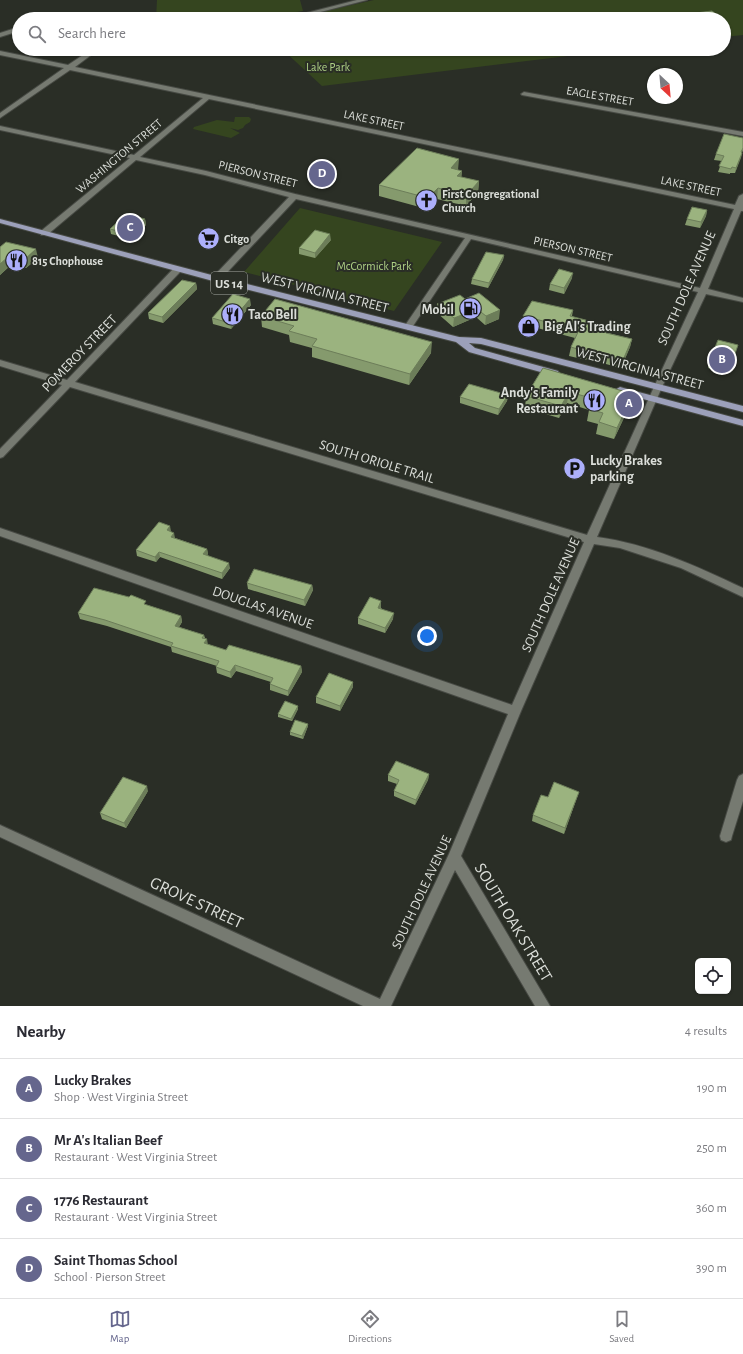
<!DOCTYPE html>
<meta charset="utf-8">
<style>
:root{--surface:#fff;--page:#f2f2f3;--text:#2b2b33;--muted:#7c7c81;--line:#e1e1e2;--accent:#65668d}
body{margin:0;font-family:"Alegreya Sans",sans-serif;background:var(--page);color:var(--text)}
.controls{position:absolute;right:12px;bottom:12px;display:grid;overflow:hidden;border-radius:6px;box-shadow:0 1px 3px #0004}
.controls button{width:36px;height:36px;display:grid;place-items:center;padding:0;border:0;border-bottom:1px solid var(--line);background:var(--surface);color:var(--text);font:20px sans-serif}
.compass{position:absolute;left:647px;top:68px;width:36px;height:36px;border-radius:50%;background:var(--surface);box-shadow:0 1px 3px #0004;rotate:154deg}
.you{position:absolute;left:427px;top:636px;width:14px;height:14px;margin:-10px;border:3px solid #fff;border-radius:50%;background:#1a73e8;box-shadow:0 0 0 6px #1a73e833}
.badge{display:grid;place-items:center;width:26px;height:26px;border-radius:50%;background:var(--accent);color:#fff;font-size:13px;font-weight:700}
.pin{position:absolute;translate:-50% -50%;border:2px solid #fff;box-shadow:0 1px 4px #0006}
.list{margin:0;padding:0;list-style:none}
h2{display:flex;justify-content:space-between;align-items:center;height:52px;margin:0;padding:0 16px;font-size:17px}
h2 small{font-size:13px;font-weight:400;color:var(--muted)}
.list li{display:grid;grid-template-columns:26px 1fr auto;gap:12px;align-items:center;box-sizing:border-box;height:60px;padding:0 16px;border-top:1px solid var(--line)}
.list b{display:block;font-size:15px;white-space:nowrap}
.list p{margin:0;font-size:13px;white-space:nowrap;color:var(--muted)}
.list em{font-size:13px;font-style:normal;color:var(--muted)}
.icon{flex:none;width:22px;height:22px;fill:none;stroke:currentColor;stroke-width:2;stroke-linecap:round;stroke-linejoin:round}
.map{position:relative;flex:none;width:743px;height:1006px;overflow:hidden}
.search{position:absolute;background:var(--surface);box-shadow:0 1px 3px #0004;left:12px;right:12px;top:12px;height:44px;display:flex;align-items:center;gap:10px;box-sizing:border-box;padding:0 14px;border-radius:22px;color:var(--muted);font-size:15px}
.sheet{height:292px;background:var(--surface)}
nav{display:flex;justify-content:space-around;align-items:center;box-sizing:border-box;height:56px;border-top:1px solid var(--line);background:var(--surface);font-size:11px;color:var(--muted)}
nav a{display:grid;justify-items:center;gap:2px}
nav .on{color:var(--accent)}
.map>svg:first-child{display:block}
</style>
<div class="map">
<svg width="743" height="1006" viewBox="0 0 743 1006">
<rect width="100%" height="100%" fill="#2a2e26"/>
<!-- green -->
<path fill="#35451f" d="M157 0H300L303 11 252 19H156Z
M374 0H743V35L724 37V19H290Z
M282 49H626L322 86Z
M235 117H249L251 119 250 122 245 125 243 128 238 130 230 128 240 133 231 138 193 129 194 127 217 120 234 122Z
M300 208 442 242 394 311 244 272Z"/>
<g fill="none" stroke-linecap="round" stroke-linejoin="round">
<defs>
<path id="minor" d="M357 0H367L293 19H283Z
M19 27V31L0 37V33Z
M92 49H99L75 67 735 205 739 196 743 194V211H741L708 289 743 298V302L706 294 662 387 597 537C649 544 696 566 743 588V597L681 568 620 548 594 544 521 711 461 856 550 1006H535L455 870 391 1006H363L0 837V825L380 999 449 854 508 714 0 536V528L512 705 584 542 70 387 3 457 0 458V449L62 385 0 366V360L67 380 175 267H181V271L75 382 587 535 654 387 698 292 471 239 411 329 408 330 404 327 465 238 296 199 219 281H213V277L289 197 205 175 136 160 47 235H41V231L130 158 0 130V126L134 155 203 98 70 70 0 118V113L64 68 0 55V51L68 65ZM209 99 734 209 700 288 295 194 206 171 140 157Z
M524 92 743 132V136L522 95 521 94Z
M743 774V801L732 836 731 840 726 842 721 840 720 836 737 780 739 776Z"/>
<path id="major" d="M0 219 219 277 459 337 481 338 743 406V412L481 344 469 343 475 348 558 371 559 373 558 375 555 376 469 352 456 342 213 281 0 223Z
M620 387 743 420V426L617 392 615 390Z"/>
</defs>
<!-- minor casing -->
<use href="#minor" stroke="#474a44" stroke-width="2"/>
<!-- major casing -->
<use href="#major" stroke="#474a44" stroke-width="2"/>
<!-- minor -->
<use href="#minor" fill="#767a71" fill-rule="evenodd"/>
<!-- major -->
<use href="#major" fill="#9ca0ba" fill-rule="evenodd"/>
</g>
<!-- wall -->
<path fill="#859a6d" d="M679 15 722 19H678Z
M743 138V150L735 173H730V174L718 172 722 161 714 160 716 154Z
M458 170 462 171 461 177 479 181 478 192 466 206 437 199 427 209 379 196V185Z
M707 210 706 216 700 228 685 225 687 219Z
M145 219 146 225 130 239 111 234 110 229Z
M331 240 315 258 299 254V248Z
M0 247 38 258 26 268 12 264 0 275Z
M504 255 503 260 488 288 471 284 472 279Z
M572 278 564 294 549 290 550 284Z
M196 283 197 289 163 323 149 319 148 313Z
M465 299 499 319 485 325 476 317 453 327 436 312 437 304Z
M251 305 231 329 213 324 212 318Z
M573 310 572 316 608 333 632 339 630 347 621 368 587 359 586 360 569 356 571 347 575 338 522 324 523 316Z
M261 316 431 353 409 385 312 357V348L290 342 289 335 262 327Z
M738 345 728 373 708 368 709 362Z
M543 368 633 394 630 405 614 439 596 434 598 424 587 421 589 410 567 403 559 418 525 408 526 396Z
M508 395 507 401 498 415 460 403V397Z
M171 531V532L175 538 207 549 208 554 207 555 230 568 222 579 160 557 156 562 137 556 136 550Z
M247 583 312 585 313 590 305 606 248 589Z
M381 601V608L393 619 385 633 358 624V618Z
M147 605 181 616 182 622 179 627 204 635 207 644 226 650 301 666 302 672 288 696 270 690V684L271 682 236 671 231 678 217 673 216 667 217 666 172 652 171 647 107 626 80 619 78 613Z
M353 682V687L340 711 316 703V697Z
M298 706V709L292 721 278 717V714Z
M308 724V726L303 739 290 735V732Z
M429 774 428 780 415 805 394 796V791L397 784 388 781V775Z
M148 791 126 828 102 819 100 813Z
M579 792 564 834 532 821 533 815 548 797Z"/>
<!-- shaded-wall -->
<path fill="#6c7d59" d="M724 25H729L728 32 724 33Z
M742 153 741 158 735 173 736 168Z
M459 159 458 170 451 168Z
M462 171 461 182 457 176Z
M479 181 478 192 466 206V196Z
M438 188 437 199 427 209 428 198Z
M707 210 706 216 700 228 701 222Z
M145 219 146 225 130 239 129 234Z
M330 234 331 240 315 258V253Z
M36 249 38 258 26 268 24 260Z
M504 255 503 260 488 288 489 283Z
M9 256 12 264 0 275V264Z
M573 273 572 278 564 294V288Z
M196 283 197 289 163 323 162 317Z
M250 299 251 305 231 329 230 323Z
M477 309 476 317 453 327 454 318Z
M500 310 499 319 485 325 486 316Z
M632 339 630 347 621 368 623 360Z
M432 342 431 353 409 385 410 374Z
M569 392 567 403 559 418 561 406Z
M633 394 630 405 614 439 617 428Z
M508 395 507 401 498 415 499 409Z
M170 526 171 531 168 536 167 530Z
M174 533 175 538 171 537Z
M207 549 208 554 204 559 203 554Z
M159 552 160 557 156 562 155 557Z
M229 563 230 568 222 579V573Z
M312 585 313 590 305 606 304 600Z
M381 601V607L378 613V608Z
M394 613 393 619 385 633V628Z
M181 616 182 622 176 632 175 626Z
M207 639 208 645 204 643Z
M235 665 236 671 231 678 230 672Z
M301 666 302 672 288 696V691Z
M353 682V687L340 711V706Z
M298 706V709L292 721 291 719Z
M308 724V726L303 739 302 736Z
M429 774 428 780 415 805 416 800Z
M147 786 148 791 126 828 124 823Z
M579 792 577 797 564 834 565 828Z"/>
<!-- building -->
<path fill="#9bb37f" stroke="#6c7d59" d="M712 11 722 19H684L679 15Z
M724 20 729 25H724Z
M724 134 743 138V148L741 152 742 153 736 168 732 167 731 169 719 166 724 156 716 154Z
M417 148 459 159 451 168 462 171 457 176 479 181 466 196 438 188 428 198 379 185Z
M692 207 707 210 701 222 687 219Z
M126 214 145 219 129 234 110 229Z
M315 230 330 234 315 253 299 248Z
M6 242 36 249 24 260 9 256 0 264V247Z
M486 252 504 255 489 283 472 279Z
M559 269 573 273 564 288 550 284Z
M182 280 196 283 162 317 148 313Z
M479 293 500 310 486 316 477 309 454 318 437 304 460 295 465 299Z
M233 294 250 299 230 323 212 318Z
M275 299 432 342 410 374 312 346 317 339 289 331 294 326 261 316Z
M532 301 573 310 570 316 609 326 606 333 632 339 623 360 588 350 587 352 571 347 579 330 523 316Z
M718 340 738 345 730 368 709 362Z
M543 368 633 394 617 428 599 422 603 413 589 409 595 399 569 392 561 406 526 396Z
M469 384 508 395 499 409 460 397Z
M159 522 170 526 167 530 174 533 171 537 207 549 203 554 229 563 222 573 159 552 155 557 136 550Z
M254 569 312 585 304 600 247 583Z
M94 588 129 597 131 595 146 601 144 604 181 616 175 626 204 635 202 638 207 639 204 643 226 650 229 645 301 666 288 691 270 684 273 678 235 665 230 672 216 667 219 661 171 646 173 643 105 620 78 613Z
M370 597 381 601 378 608 394 613 385 628 358 618Z
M329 673 353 682 340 706 316 697Z
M285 701 298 706 291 719 278 714Z
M295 720 308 724 302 736 290 732Z
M396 761 429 774 416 800 394 791 399 780 388 775Z
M123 777 147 786 124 823 100 813Z
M554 782 579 792 565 828 533 815 541 795 548 797Z"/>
<!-- icons -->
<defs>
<symbol id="church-disc" viewBox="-11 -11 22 22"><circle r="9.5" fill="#acaffb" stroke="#2a2e26"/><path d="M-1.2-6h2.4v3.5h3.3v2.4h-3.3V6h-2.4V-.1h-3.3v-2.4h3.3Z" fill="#111"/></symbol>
<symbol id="supermarket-disc" viewBox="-11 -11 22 22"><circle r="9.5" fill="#acaffb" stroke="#2a2e26"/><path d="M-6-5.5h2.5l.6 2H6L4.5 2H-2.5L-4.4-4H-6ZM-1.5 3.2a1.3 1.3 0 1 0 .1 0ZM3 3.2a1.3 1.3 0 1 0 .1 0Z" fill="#111"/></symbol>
<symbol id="restaurant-disc" viewBox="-11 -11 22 22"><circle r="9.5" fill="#acaffb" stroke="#2a2e26"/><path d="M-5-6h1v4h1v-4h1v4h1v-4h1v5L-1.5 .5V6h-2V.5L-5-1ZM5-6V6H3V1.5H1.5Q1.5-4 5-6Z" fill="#111"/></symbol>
<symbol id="fuel-disc" viewBox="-11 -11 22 22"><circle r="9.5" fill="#acaffb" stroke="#2a2e26"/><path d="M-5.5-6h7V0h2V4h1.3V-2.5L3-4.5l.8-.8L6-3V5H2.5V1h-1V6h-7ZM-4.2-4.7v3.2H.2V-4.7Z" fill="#111"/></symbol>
<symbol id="shop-disc" viewBox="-11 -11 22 22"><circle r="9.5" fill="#acaffb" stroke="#2a2e26"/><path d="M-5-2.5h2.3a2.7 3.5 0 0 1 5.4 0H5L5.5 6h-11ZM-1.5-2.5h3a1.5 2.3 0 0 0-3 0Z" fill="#111"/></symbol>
<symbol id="parking-disc" viewBox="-11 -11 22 22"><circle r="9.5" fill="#acaffb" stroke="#2a2e26"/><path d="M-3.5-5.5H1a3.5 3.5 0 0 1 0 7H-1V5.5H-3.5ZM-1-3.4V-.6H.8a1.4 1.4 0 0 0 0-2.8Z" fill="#111"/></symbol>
</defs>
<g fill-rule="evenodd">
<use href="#church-disc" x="414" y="188" width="25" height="25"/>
<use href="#supermarket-disc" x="196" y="226" width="25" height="25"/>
<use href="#restaurant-disc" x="4" y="248" width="25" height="25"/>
<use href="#fuel-disc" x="458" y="296" width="25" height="25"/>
<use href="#restaurant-disc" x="220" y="302" width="25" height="25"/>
<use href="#shop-disc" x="516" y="314" width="25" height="25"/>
<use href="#restaurant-disc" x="582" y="388" width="25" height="25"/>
<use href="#parking-disc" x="562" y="456" width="25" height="25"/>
</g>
<g text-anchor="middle" stroke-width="4" stroke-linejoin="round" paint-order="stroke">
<!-- far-park labels -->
<g font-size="12" fill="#adcf84" stroke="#2a2e26">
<text x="328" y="71">Lake Park</text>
<text x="374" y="270">McCormick Park</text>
</g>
<!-- far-street labels -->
<g font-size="12" fill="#dbded9" stroke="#2a2e26">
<text transform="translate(600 96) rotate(10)" y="4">EAGLE STREET</text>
<text transform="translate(374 120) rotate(12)" y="4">LAKE STREET</text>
<text transform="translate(119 156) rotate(-40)" y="4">WASHINGTON STREET</text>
<text transform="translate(258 174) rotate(14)" y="4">PIERSON STREET</text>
<text transform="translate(691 186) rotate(12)" y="4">LAKE STREET</text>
<text transform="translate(573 249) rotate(13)" y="4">PIERSON STREET</text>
</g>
<!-- far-poi labels -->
<g font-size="12" font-weight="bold" fill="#dbded9" stroke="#2a2e26" text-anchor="start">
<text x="442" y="198">First Congregational<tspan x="442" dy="14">Church</tspan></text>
<text x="224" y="243">Citgo</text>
<text x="32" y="265">815 Chophouse</text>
</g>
<!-- shield labels -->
<rect fill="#2a2e26" stroke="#a6a9a3" stroke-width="1" x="211" y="272" width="36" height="22" rx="3"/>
<g font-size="13" font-weight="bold" fill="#dbded9">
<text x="229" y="288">US 14</text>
</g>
<!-- street labels -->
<g font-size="14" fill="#dbded9" stroke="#2a2e26">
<text transform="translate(686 288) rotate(-66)" y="5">SOUTH DOLE AVENUE</text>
<text transform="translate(325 292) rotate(14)" y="5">WEST VIRGINIA STREET</text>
<text transform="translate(79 353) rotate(-46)" y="5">POMEROY STREET</text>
<text transform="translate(640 368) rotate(15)" y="5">WEST VIRGINIA STREET</text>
<text transform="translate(377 461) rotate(17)" y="5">SOUTH ORIOLE TRAIL</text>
<text transform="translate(550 595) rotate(-66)" y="5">SOUTH DOLE AVENUE</text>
<text transform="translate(263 607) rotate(19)" y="5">DOUGLAS AVENUE</text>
<text transform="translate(421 892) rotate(-65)" y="5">SOUTH DOLE AVENUE</text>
</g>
<!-- poi labels -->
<g font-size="14" font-weight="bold" fill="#dbded9" stroke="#2a2e26" text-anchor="start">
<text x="454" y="314" text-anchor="end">Mobil</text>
<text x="248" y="319">Taco Bell</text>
<text x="544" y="331">Big Al's Trading</text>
<text x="578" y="397" text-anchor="end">Andy's Family<tspan x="578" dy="16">Restaurant</tspan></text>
<text x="590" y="465">Lucky Brakes<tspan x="590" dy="16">parking</tspan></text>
</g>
<!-- near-street labels -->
<g font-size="17" fill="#dbded9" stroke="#2a2e26">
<text transform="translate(197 902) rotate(25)" y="6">GROVE STREET</text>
<text transform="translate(514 922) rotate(59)" y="6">SOUTH OAK STREET</text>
</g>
</g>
</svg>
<div class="controls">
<button><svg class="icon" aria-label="locate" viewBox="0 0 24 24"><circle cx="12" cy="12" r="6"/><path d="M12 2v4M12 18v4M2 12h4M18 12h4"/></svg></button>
</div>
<svg class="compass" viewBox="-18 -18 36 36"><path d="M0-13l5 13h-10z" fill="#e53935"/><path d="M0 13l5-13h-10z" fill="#7c7c81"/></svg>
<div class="you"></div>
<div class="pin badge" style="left:629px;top:404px">A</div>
<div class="pin badge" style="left:722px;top:360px">B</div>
<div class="pin badge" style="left:130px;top:228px">C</div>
<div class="pin badge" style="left:322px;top:174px">D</div>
<div class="search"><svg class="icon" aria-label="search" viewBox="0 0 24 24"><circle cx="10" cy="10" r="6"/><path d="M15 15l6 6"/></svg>Search here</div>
</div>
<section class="sheet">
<h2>Nearby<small>4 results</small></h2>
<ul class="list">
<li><span class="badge">A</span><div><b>Lucky Brakes</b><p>Shop · West Virginia Street</p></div><em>190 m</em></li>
<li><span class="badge">B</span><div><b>Mr A's Italian Beef</b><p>Restaurant · West Virginia Street</p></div><em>250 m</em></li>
<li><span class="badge">C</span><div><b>1776 Restaurant</b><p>Restaurant · West Virginia Street</p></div><em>360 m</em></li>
<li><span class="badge">D</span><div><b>Saint Thomas School</b><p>School · Pierson Street</p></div><em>390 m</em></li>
</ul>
</section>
<nav>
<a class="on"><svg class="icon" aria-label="map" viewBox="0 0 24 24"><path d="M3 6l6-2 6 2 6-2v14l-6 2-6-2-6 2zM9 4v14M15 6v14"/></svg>Map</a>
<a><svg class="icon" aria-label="directions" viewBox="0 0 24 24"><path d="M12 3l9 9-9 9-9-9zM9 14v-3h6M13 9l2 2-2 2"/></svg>Directions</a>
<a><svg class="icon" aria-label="saved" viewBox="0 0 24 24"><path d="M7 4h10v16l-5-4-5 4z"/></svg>Saved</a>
</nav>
